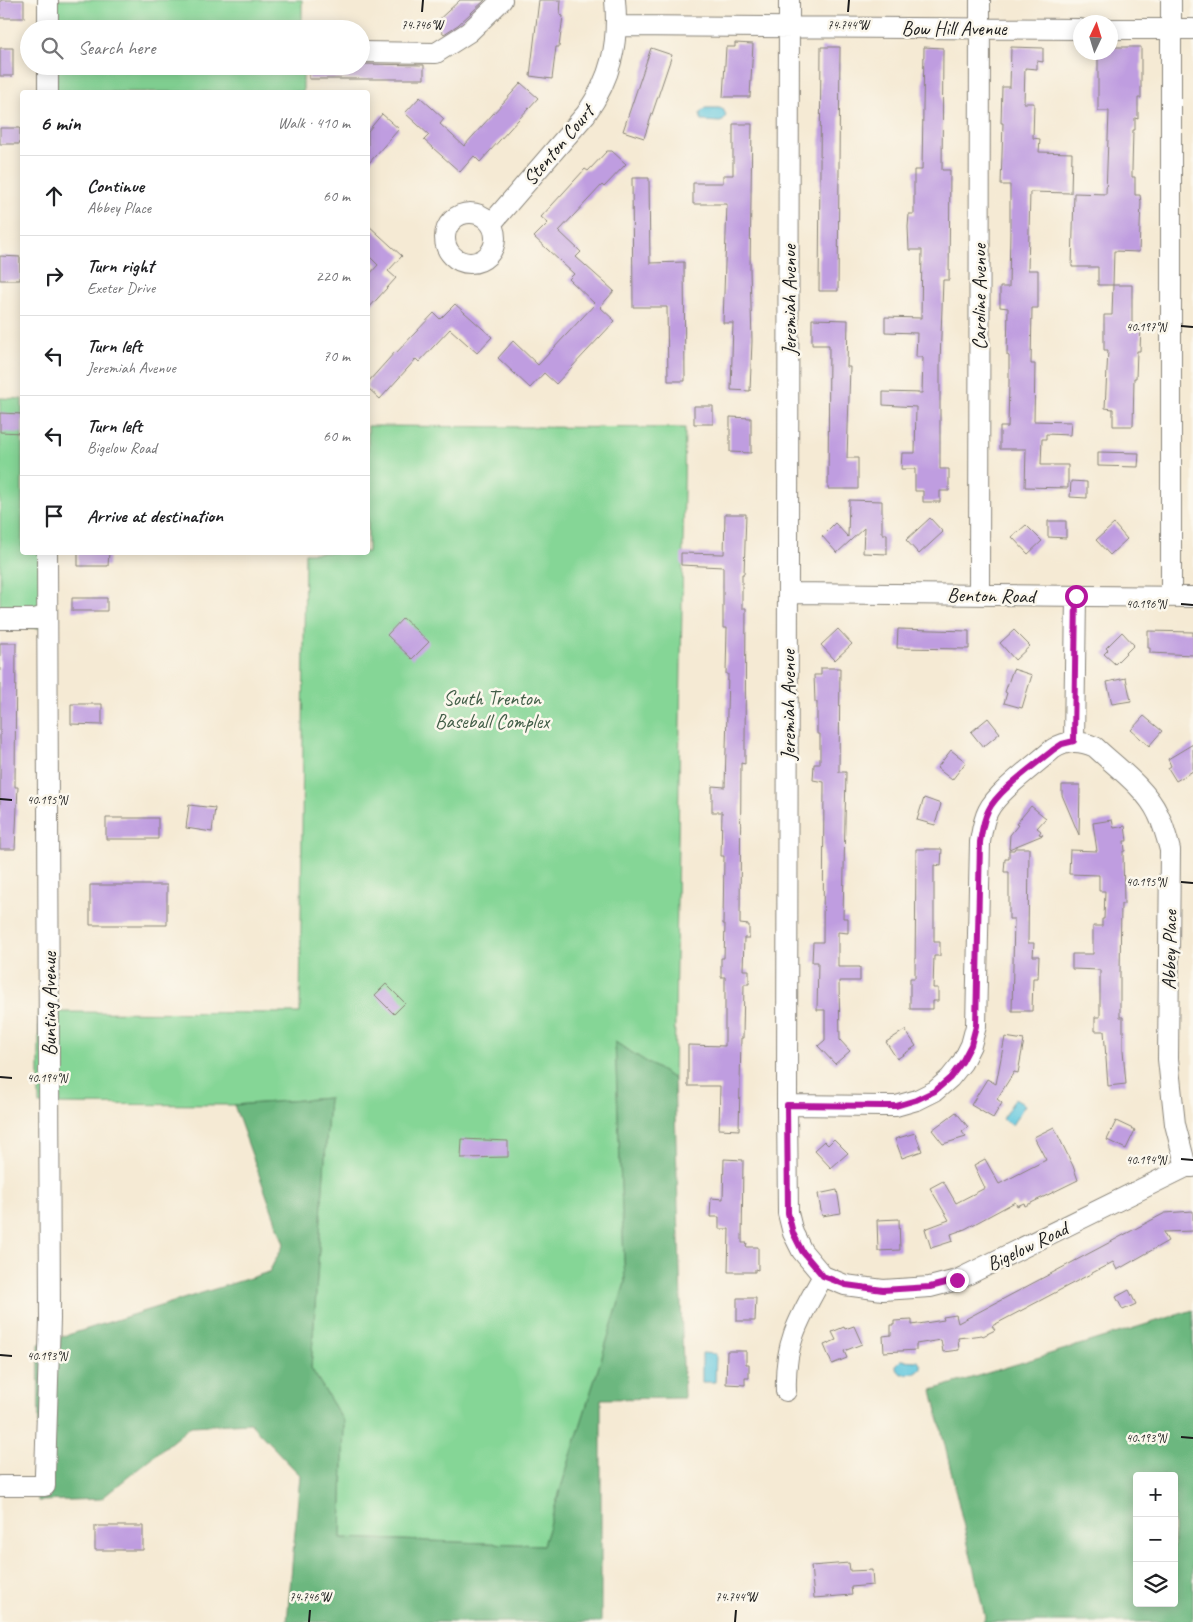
<!DOCTYPE html>
<meta charset="utf-8">
<style>
:root{--surface:#fff;--page:#f2f2f2;--text:#202124;--muted:#757577;--line:#e0e0e0}
body{margin:0;font-family:Caveat,sans-serif;background:var(--page);color:var(--text)}
.controls{position:absolute;right:15px;bottom:15px;display:grid;overflow:hidden;border-radius:5px;box-shadow:0 2px 12px #0003}
.controls button{width:45px;height:45px;display:grid;place-items:center;padding:0;border:0;border-bottom:1px solid var(--line);background:var(--surface);color:var(--text);font:25px sans-serif}
.compass{position:absolute;left:1073px;top:15px;width:45px;height:45px;border-radius:50%;background:var(--surface);box-shadow:0 2px 12px #0003;rotate:4deg}
.stop{position:absolute;width:15px;height:15px;margin:-11px;border:4px solid #b5179e;border-radius:50%;background:#fff}
.stop.end{background:#b5179e;border-color:#fff;box-shadow:0 1px 5px #0008}
.list{margin:0;padding:0;list-style:none}
h2{display:flex;justify-content:space-between;align-items:center;height:65px;margin:0;padding:0 20px;font-size:21px}
h2 small{font-size:16px;font-weight:400;color:var(--muted)}
.list li{display:grid;grid-template-columns:32px 1fr auto;gap:15px;align-items:center;box-sizing:border-box;height:80px;padding:0 20px;border-top:1px solid var(--line)}
.list b{display:block;font-size:19px;white-space:nowrap}
.list p{margin:0;font-size:16px;white-space:nowrap;color:var(--muted)}
.list em{font-size:16px;font-style:normal;color:var(--muted)}
.icon{flex:none;width:28px;height:28px;fill:none;stroke:currentColor;stroke-width:2;stroke-linecap:round;stroke-linejoin:round}
.map{position:relative;flex:none;width:1193px;height:1622px;overflow:hidden}
.search{position:absolute;background:var(--surface);box-shadow:0 2px 12px #0003;left:20px;top:20px;width:350px;height:55px;display:flex;align-items:center;gap:12px;box-sizing:border-box;padding:0 18px;border-radius:28px;color:var(--muted);font-size:19px}
.panel{position:absolute;background:var(--surface);box-shadow:0 2px 12px #0003;left:20px;top:90px;width:350px;height:465px;border-radius:5px}
.map>svg:first-child{display:block}
</style>
<div class="map">
<svg width="1193" height="1622" viewBox="0 0 1193 1622">
<rect width="100%" height="100%" fill="#fbf7ec"/>
<filter id="ink" filterUnits="userSpaceOnUse"><feTurbulence type="fractalNoise" baseFrequency=".02" numOctaves="2"/><feDisplacementMap in="SourceGraphic" scale="10" xChannelSelector="R" yChannelSelector="G"/><feConvolveMatrix kernelMatrix="1 2 1 2 8 2 1 2 1" color-interpolation-filters="sRGB"/></filter>
<filter id="wash" filterUnits="userSpaceOnUse"><feTurbulence type="fractalNoise" baseFrequency=".0096" numOctaves="4" result="noise"/><feDisplacementMap in="SourceGraphic" scale="20" xChannelSelector="R" yChannelSelector="G"/><feGaussianBlur stdDeviation="1.12" result="paint"/><feColorMatrix in="noise" values="0 0 0 0 0 0 0 0 0 0 0 0 0 0 0 0 0 1.4 0 .05"/><feComposite in="paint" operator="in"/></filter>
<g filter="url(#wash)">
<rect width="100%" height="100%" fill="#f5ead4"/>
<!-- green -->
<path fill="#85d696" stroke="#507959" d="M44 0H302V29H44Z
M44 66H303V92H44Z
M0 398 22 399V552L43 553V628L0 627Z
M368 426 685 428 674 1079 615 1042 625 1283 543 1545 341 1538 344 1422 311 1368 329 1098 234 1105 39 1104V1012L300 1013 305 553 368 552Z"/>
<!-- forest -->
<path fill="#6cb77f" stroke="#446a4e" fill-rule="evenodd" d="M615 1042 674 1079 684 1398 601 1399V1622H287L300 1475 250 1423 191 1426 101 1499 38 1501 39 1344 269 1272 284 1244 234 1105 329 1098 311 1368 344 1422 341 1538 543 1545 625 1283Z
M1193 1310V1622H983L985 1617 932 1390ZM1137 1476H1174V1603H1137Z"/>
<!-- water -->
<path fill="#61c7de" stroke="#3e727d" d="M705 108H719L723 109 726 115 723 121 720 122 703 121 701 119 700 113Z
M1015 1099 1025 1105 1012 1125 1002 1119Z
M702 1353 716 1354 715 1382H702Z
M901 1360 918 1361 921 1366V1369L916 1373 901 1374 896 1368V1365Z"/>
<g id="blocks">
<!-- building -->
<path fill="#bf9de0" d="M2 0H24V18H0V1Z
M460 0H485L458 25 444 34 435 23Z
M539 0H561L560 15 563 16 559 47H556L552 79 530 76Z
M735 43 753 44 750 97H723L726 47H735Z
M821 47H840L838 291H819Z
M924 47 943 48 942 170H950L949 280H943L940 363V469H949V491H940V502H923V491H915V469H901L902 453H915L916 407 883 405V392L922 393 923 357H916L917 333 885 332V317L921 318 922 250H909L908 227 909 214H914V170H922Z
M1011 47 1043 48V62L1037 61V69L1025 68 1024 103H1034L1033 138 1040 139 1039 152 1072 153 1071 193 1030 192 1028 270H1038V308H1032L1031 364H1035L1034 421 1071 422 1070 435 1046 434V439H1042L1041 465H1068V488L1025 487 1026 449H1000V427H1008L1009 383V356L1007 355 1008 308 1000 307V287H1009L1010 230V185H1001L1003 123H1001L1002 87H1010Z
M1110 47H1141V98H1138V119L1135 118V130H1133L1132 170V177H1135V195H1140L1141 202 1139 252 1114 251 1113 285H1098V267H1072L1074 193 1106 194 1109 111H1098V52H1110Z
M0 48H13V76H0Z
M651 48 672 55 644 138 623 131Z
M361 64 424 65V79H309V66H361Z
M521 83 538 98 480 162 474 156 460 172 424 140 429 135 405 113 420 97 444 119 440 124 464 146Z
M382 114 399 129 368 164V131Z
M733 124H752L750 270 752 341 750 391 731 390 733 323H723L727 204H693V183H723V175H733Z
M0 128H20V144H0Z
M607 151H612L626 164 604 187 602 185 559 231 581 252 576 257 614 291 600 307 615 321 556 384 544 373 530 388 498 358 513 341 538 365 595 304 569 279 574 274 534 237 548 223 541 217 585 169 588 171Z
M632 178H649L650 263 684 262 685 381H668L667 307H633Z
M368 225 402 256 388 271 396 278 368 309V276L378 265 368 255Z
M0 256 20 257V280H0Z
M1113 285H1132V324L1141 325 1140 351H1137L1136 378H1134L1133 426H1113V409L1105 408 1108 350H1104V315H1112Z
M455 304 492 337 477 353 450 329 419 362 416 359 380 399 368 388V382L395 352 396 353 434 313 440 319Z
M812 319 848 320 847 367H850L847 458H858V489H828L829 345H812Z
M694 406H713V424H694Z
M0 413 22 414V433L0 432Z
M730 417 751 418V453L730 452Z
M1098 452 1139 453 1138 467 1098 466Z
M1071 481 1087 482V498L1070 497Z
M849 500 882 501V534H887V554L863 553 864 528 837 553 822 536 835 523 848 537Z
M725 514H746L744 574H742V608H746L745 742V764L741 763 740 924 749 925V938H744L743 970H749V984H744L743 1038H741L739 1130 719 1129 720 1086H688V1045L725 1046V977H721V958H724L725 924H723L724 856H721L722 812H712V786L725 787 728 674H726L727 628H723V567L681 565V553L724 554Z
M930 518 943 532 919 554 906 540Z
M1048 521H1066V538L1048 537Z
M1114 524 1127 539 1110 555 1096 540Z
M1026 525 1042 541 1028 554 1012 537Z
M78 552H109L108 566H78Z
M72 598H107V611H72Z
M403 618 429 642 412 659 387 635Z
M838 629 852 644 835 660 821 645Z
M898 629 969 631V649L897 648Z
M1014 630 1030 646 1015 660 1000 643Z
M1148 631 1193 632V655L1150 653V648H1148Z
M1122 632 1134 645 1115 664 1104 654 1108 650 1106 648Z
M0 643H16L15 787H18L15 849H0Z
M821 668H840L839 772H846L843 918H848V933L838 932V967H860V981H839L840 1040 850 1051 835 1064 818 1046 825 1040V1010H817L818 962H812L813 942H823L824 782 813 780 814 764H820V734H817V702H815L814 675H821Z
M1013 669 1032 675 1022 708 1004 703 1007 693 1005 692Z
M1126 678 1131 701 1112 704 1107 682Z
M71 704H102V725L71 724Z
M1144 716 1162 731 1149 746 1131 730Z
M988 718 1000 733 983 747 971 732Z
M1193 744V771L1176 781 1168 768 1171 766 1168 759Z
M951 750 966 762 952 780 937 768Z
M1062 785H1080L1079 835 1062 795Z
M924 798 941 804 935 825 917 820Z
M189 805 215 808 212 832 186 828Z
M1031 806 1046 818 1037 828 1041 831 1039 834 1043 835 1009 849 1010 835 1018 825 1016 824Z
M106 818H158V839H106Z
M1112 820 1114 828 1125 826 1127 841H1124L1125 851H1123L1124 904H1121L1120 974V1017H1123V1050L1126 1084 1108 1086 1104 1031H1095V1017H1100V970L1072 969V954H1093V926H1102V919H1104L1105 891H1099V875L1069 874 1070 850 1097 851 1093 823Z
M1015 848H1029L1028 943H1034L1033 956H1039L1038 978H1033L1032 1011H1012L1014 919H1009V872H1004L1005 859H1009V850H1014Z
M916 849H942L941 866 934 865V942H940V956H934L933 988H938V1001H933V1009H910V978H915Z
M90 885H167V925H90Z
M386 984 405 1003 394 1014 375 995Z
M905 1030 916 1046 897 1059 886 1042Z
M1005 1037 1024 1040 1018 1073 1014 1072 997 1099 1002 1103 993 1118 971 1105 987 1079 996 1084Z
M956 1112 968 1127 962 1132 966 1137 943 1144 932 1130Z
M1116 1121 1135 1130 1126 1149 1107 1140Z
M1054 1127 1073 1166 1078 1180 1025 1206 1024 1203 1017 1206 1015 1202 965 1229 951 1234 953 1241 931 1248 925 1229 949 1220 930 1188 943 1181 956 1203 985 1188 974 1165 985 1159 999 1184 1046 1160 1034 1137Z
M915 1133 922 1151 902 1158 895 1139Z
M462 1139 508 1141V1157L461 1158Z
M834 1139 848 1153 831 1168 814 1150 824 1141 828 1145Z
M724 1159 743 1160 742 1243H747L746 1247H758V1270L755 1269V1272H728L729 1229H719V1217H710L711 1198 723 1199Z
M837 1190 841 1213 822 1216 818 1194Z
M1193 1211V1231L1163 1232 1168 1241 1117 1270 1113 1262 992 1326 995 1330 983 1336 982 1335 958 1338 959 1350 943 1352 941 1340 916 1344V1350L884 1352 883 1336 891 1335V1325H894V1321L912 1320V1325L944 1320 943 1317 956 1315 958 1323 1165 1213Z
M899 1219 900 1250 878 1251 877 1220Z
M1129 1290 1136 1304 1123 1310 1116 1297Z
M737 1298H756L755 1321H737Z
M854 1326 862 1344 844 1351 847 1358 832 1364 824 1345 836 1340 832 1332 844 1327 845 1329Z
M727 1351H746V1364H749V1378H745V1385L726 1384Z
M95 1526H143V1550H95Z
M849 1563 850 1571 872 1570 873 1585 851 1587 852 1595 814 1598 811 1566Z"/>
</g>
</g>
<g filter="url(#ink)">
<use href="#blocks" fill-opacity="0" stroke="#888378" stroke-width="1"/>
<g fill="none" stroke-linecap="round" stroke-linejoin="round">
<defs>
<path id="street" d="M789 0 787 1105 788 1213 793 1233 802 1251 823 1276 845 1285 883 1290 930 1287 957 1280 1186 1167H1193
M1171 0V596
M617 26 1080 29
M48 29V0
M1110 29H1193
M361 52 436 53 469 32 502 0
M48 92V66
M445 238a25 25 0 1 1 50 0a25 25 0 1 1-50 0Z
M491 224 586 114C611 78 619 44 615 0
M788 593 1193 597
M979 595 980 0
M0 619H35L47 615
M1074 741 1076 596
M787 1105 884 1106H896L917 1100 935 1091 950 1078 962 1063 971 1045 976 1026 980 842C982 831 983 821 988 811 997 792 1035 765 1053 749 1067 740 1079 740 1095 747 1115 766 1146 788 1158 814 1164 826 1167 838 1170 850L1168 1059 1175 1124 1186 1167
M786 1391C784 1342 800 1317 823 1276
M0 1486H45V1474L50 1319 47 552"/>
</defs>
<!-- street casing -->
<use href="#street" stroke="#888378" stroke-width="22"/>
<!-- street -->
<use href="#street" stroke="#fff" stroke-width="20"/>
</g>
</g>
<g fill="none" stroke-linecap="round" stroke-linejoin="round" filter="url(#ink)">
<!-- route -->
<path stroke="#b5179e" stroke-width="6" d="M957 1280 930 1287 883 1290 846 1285 823 1276 802 1251 793 1233 788 1213 787 1105 884 1106H896L916 1100 935 1091 950 1078 962 1062 971 1045 976 1026 980 842C982 831 983 821 988 811 997 791 1035 765 1053 750L1062 744 1074 741 1076 596"/>
</g>
<!-- ticks -->
<path fill="none" stroke="#1c1c1c" stroke-width="2" d="M422 12 423 0M848 12 849 0M1181 326 1193 327M1181 604 1193 605M0 799 12 800M1181 882 1193 883M0 1077 12 1078M1181 1159 1193 1160M0 1355 12 1356M1181 1437 1193 1438M309 1622 310 1610M735 1622 736 1610"/>
<g text-anchor="middle" stroke-width="5" stroke-linejoin="round" paint-order="stroke">
<!-- street labels -->
<g font-size="20" fill="#1c1c1c" stroke="#fbf7ec">
<text x="954" y="35">Bow Hill Avenue</text>
<text transform="translate(558 145) rotate(-50)" y="7">Stenton Court</text>
<text transform="translate(979 297) rotate(-90)" y="7">Caroline Avenue</text>
<text transform="translate(789 300) rotate(-90)" y="7">Jeremiah Avenue</text>
<text transform="translate(991 595) rotate(1)" y="7">Benton Road</text>
<text transform="translate(788 705) rotate(-90)" y="7">Jeremiah Avenue</text>
<text transform="translate(1169 950) rotate(-89)" y="7">Abbey Place</text>
<text transform="translate(49 1004) rotate(-90)" y="7">Bunting Avenue</text>
<text transform="translate(1027 1246) rotate(-26)" y="7">Bigelow Road</text>
</g>
<!-- park labels -->
<g font-size="20" fill="#415d47" stroke="#fbf7ec">
<text x="492" y="705">South Trenton<tspan x="492" dy="23">Baseball Complex</tspan></text>
</g>
</g>
<g font-size="12" text-anchor="middle" fill="#1c1c1c" stroke="#fbf7ec" stroke-width="5" stroke-linejoin="round" paint-order="stroke">
<text x="422" y="29">74.746°W</text>
<text x="848" y="29">74.744°W</text>
<text x="1146" y="331">40.197°N</text>
<text x="1146" y="608">40.196°N</text>
<text x="47" y="804">40.195°N</text>
<text x="1146" y="886">40.195°N</text>
<text x="47" y="1082">40.194°N</text>
<text x="1146" y="1164">40.194°N</text>
<text x="47" y="1360">40.193°N</text>
<text x="1146" y="1442">40.193°N</text>
<text x="310" y="1601">74.746°W</text>
<text x="736" y="1601">74.744°W</text>
</g>
</svg>
<div class="controls">
<button>+</button>
<button>−</button>
<button><svg class="icon" aria-label="layers" viewBox="0 0 24 24"><path d="M12 4l9 5-9 5-9-5zM3 14l9 5 9-5"/></svg></button>
</div>
<svg class="compass" viewBox="-18 -18 36 36"><path d="M0-13l5 13h-10z" fill="#e53935"/><path d="M0 13l5-13h-10z" fill="#757577"/></svg>
<div class="stop" style="left:1076px;top:596px"></div>
<div class="stop end" style="left:957px;top:1280px"></div>
<div class="search"><svg class="icon" aria-label="search" viewBox="0 0 24 24"><circle cx="10" cy="10" r="6"/><path d="M15 15l6 6"/></svg>Search here</div>
<section class="panel">
<h2>6 min<small>Walk · 410 m</small></h2>
<ul class="list">
<li><svg class="icon" aria-label="ahead" viewBox="0 0 24 24"><path d="M12 20V5M6 11l6-6 6 6"/></svg><div><b>Continue</b><p>Abbey Place</p></div><em>60 m</em></li>
<li><svg class="icon" aria-label="right" viewBox="0 0 24 24"><path d="M7 20v-9h11M14 6l5 5-5 5"/></svg><div><b>Turn right</b><p>Exeter Drive</p></div><em>220 m</em></li>
<li><svg class="icon" aria-label="left" viewBox="0 0 24 24"><path d="M17 20v-9H6M10 6l-5 5 5 5"/></svg><div><b>Turn left</b><p>Jeremiah Avenue</p></div><em>70 m</em></li>
<li><svg class="icon" aria-label="left" viewBox="0 0 24 24"><path d="M17 20v-9H6M10 6l-5 5 5 5"/></svg><div><b>Turn left</b><p>Bigelow Road</p></div><em>60 m</em></li>
<li><svg class="icon" aria-label="arrive" viewBox="0 0 24 24"><path d="M6 21V4h12l-3 4 3 4H6"/></svg><div><b>Arrive at destination</b></div></li>
</ul>
</section>
</div>
